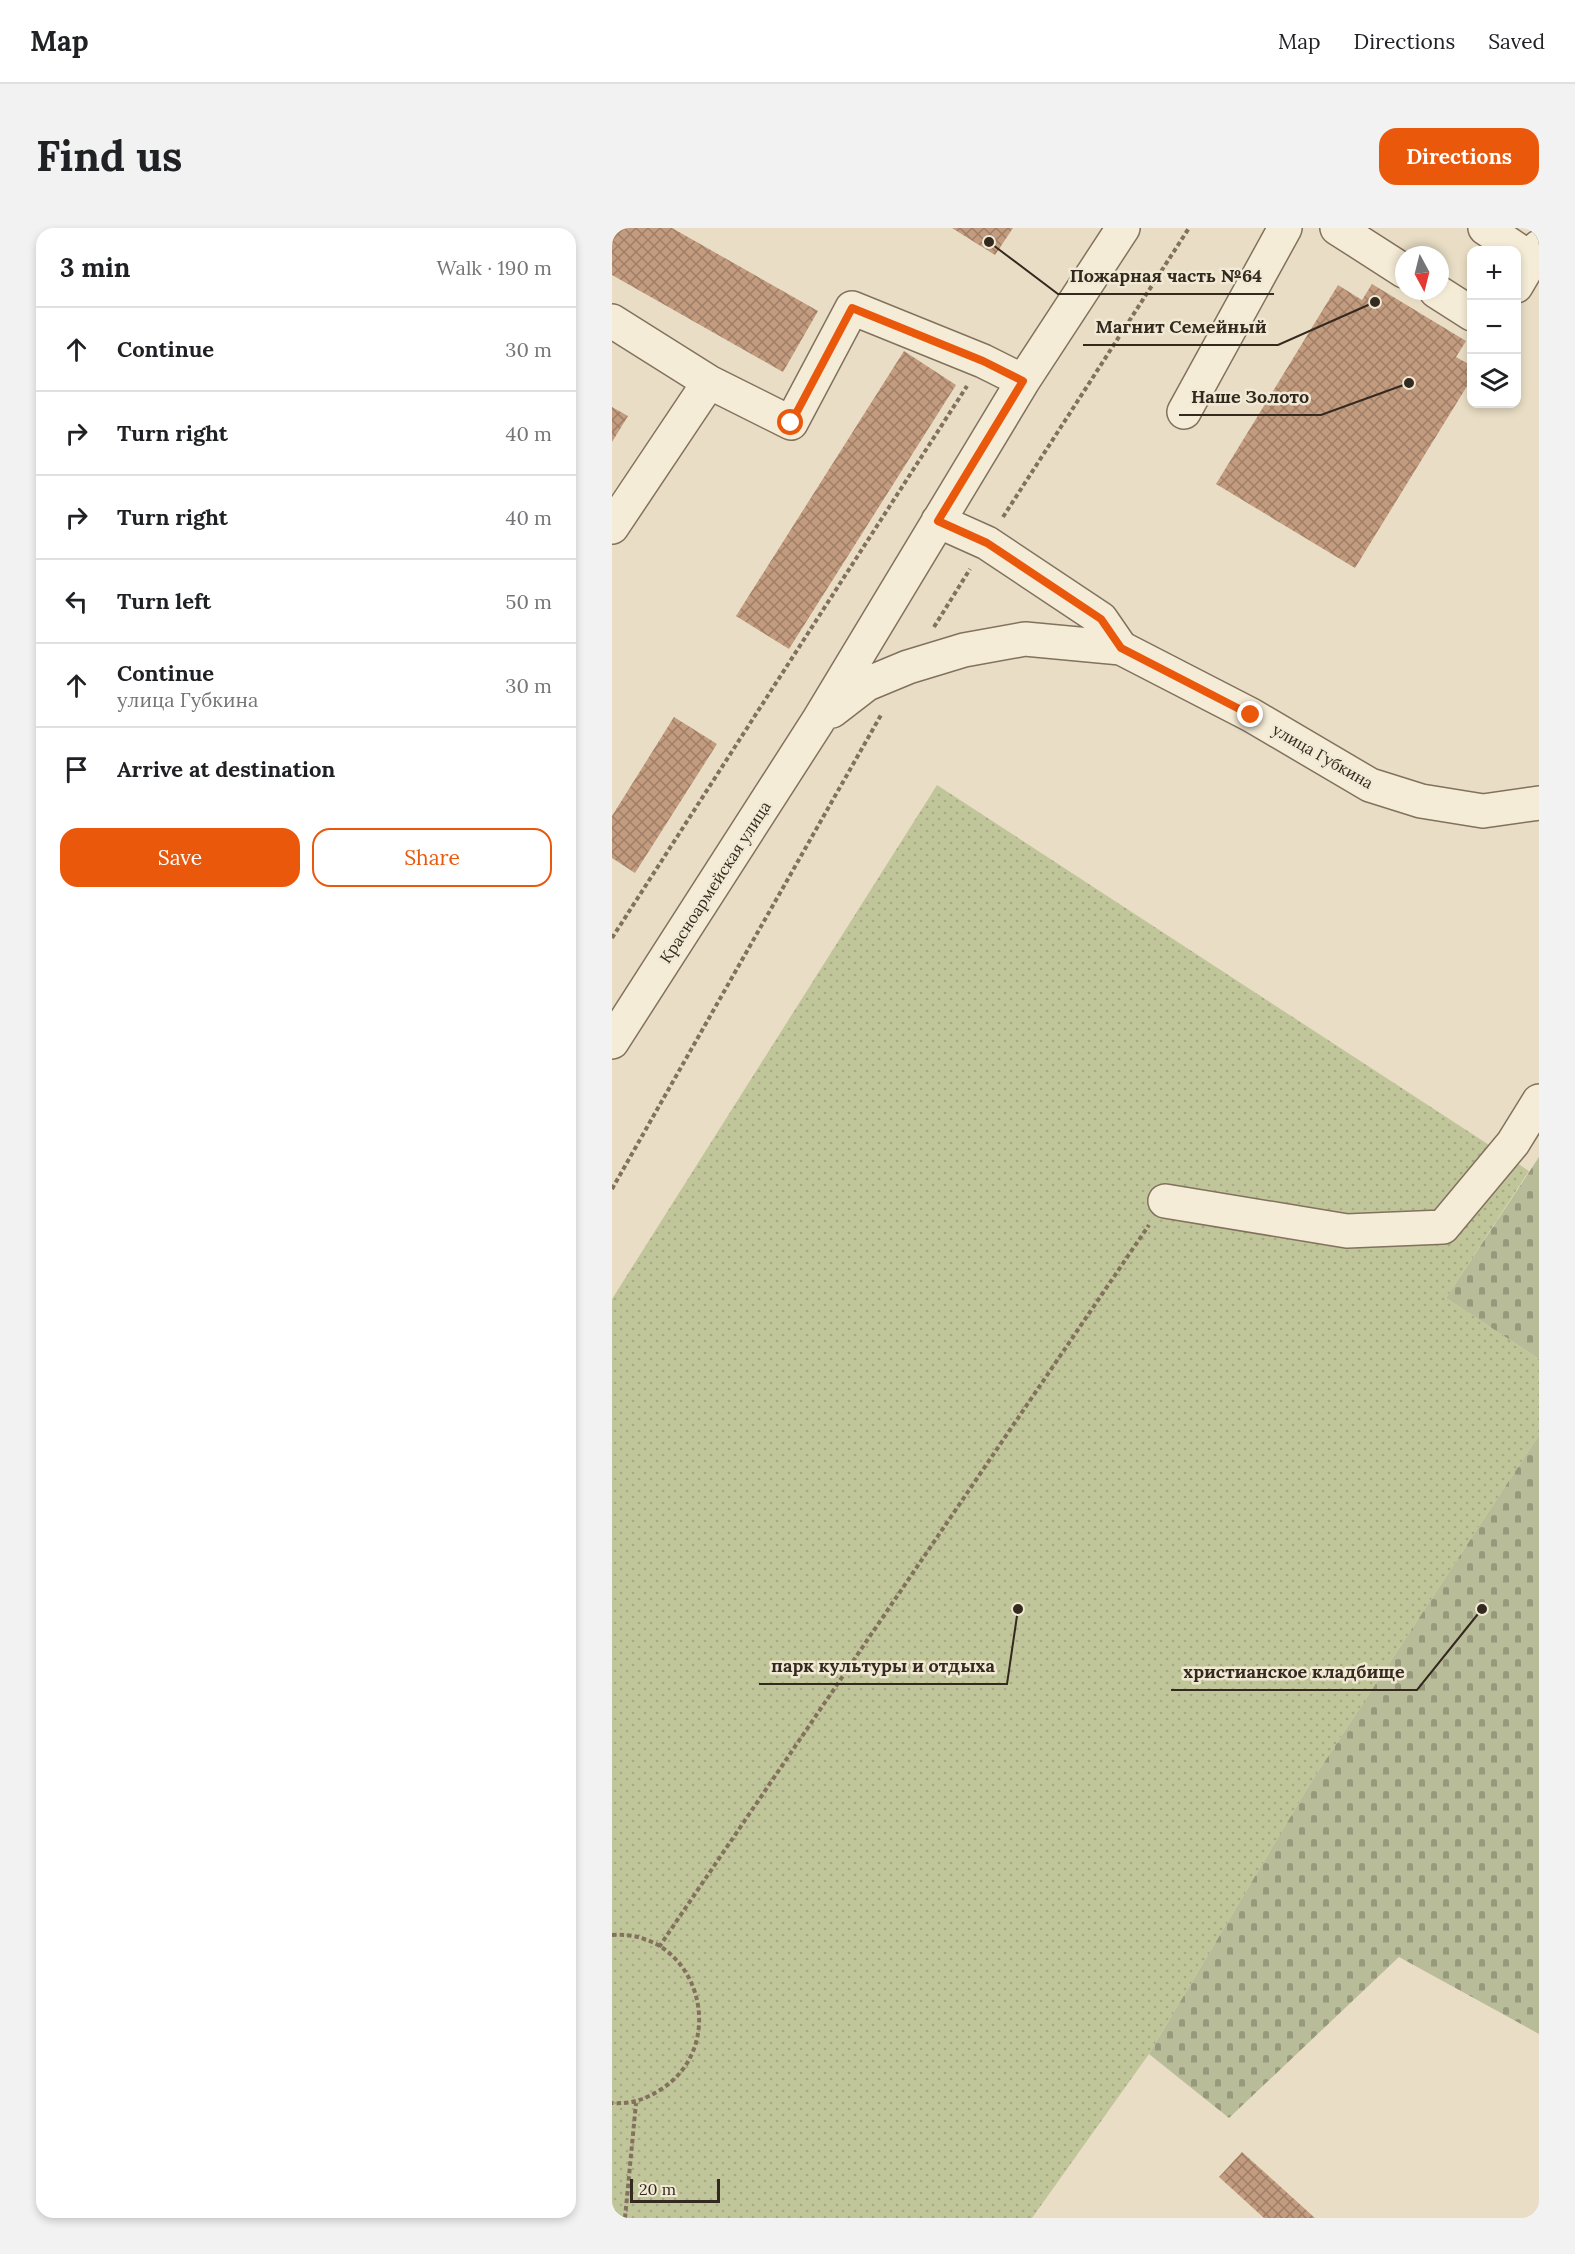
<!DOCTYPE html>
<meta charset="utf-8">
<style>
:root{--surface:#fff;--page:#f2f2f2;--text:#202124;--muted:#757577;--line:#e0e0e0;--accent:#ea580c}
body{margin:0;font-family:Lora,serif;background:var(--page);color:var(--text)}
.controls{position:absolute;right:18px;top:18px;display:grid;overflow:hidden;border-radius:12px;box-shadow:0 3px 9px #0003}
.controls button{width:54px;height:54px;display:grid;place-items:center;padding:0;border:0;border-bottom:2px solid var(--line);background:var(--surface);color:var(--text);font:30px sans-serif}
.compass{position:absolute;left:783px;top:18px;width:54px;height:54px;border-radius:50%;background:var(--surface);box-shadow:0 3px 9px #0003;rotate:173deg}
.scale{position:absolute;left:18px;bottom:15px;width:90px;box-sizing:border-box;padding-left:6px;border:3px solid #34291f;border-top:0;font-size:16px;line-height:21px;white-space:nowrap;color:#34291f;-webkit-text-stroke:4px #f1e9d4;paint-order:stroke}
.stop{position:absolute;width:18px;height:18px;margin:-14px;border:4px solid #ea580c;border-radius:50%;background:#fff}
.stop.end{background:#ea580c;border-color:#fff;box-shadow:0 2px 6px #0008}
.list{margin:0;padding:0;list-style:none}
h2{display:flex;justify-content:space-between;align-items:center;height:78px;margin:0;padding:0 24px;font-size:26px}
h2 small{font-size:20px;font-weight:400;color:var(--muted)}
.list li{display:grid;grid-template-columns:39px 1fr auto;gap:18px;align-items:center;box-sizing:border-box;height:84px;padding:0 24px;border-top:2px solid var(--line)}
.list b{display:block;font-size:22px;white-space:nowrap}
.list p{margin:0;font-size:20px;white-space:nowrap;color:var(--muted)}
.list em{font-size:20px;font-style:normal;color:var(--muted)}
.actions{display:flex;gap:12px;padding:18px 24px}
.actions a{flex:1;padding:14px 0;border:2px solid var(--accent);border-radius:18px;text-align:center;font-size:21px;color:var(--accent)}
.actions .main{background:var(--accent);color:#fff}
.icon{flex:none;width:33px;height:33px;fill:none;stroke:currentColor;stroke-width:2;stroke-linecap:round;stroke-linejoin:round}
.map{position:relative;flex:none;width:927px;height:1990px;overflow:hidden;border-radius:18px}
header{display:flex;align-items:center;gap:36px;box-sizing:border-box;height:84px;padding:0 30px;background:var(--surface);border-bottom:2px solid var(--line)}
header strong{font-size:28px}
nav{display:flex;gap:33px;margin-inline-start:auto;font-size:21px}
.intro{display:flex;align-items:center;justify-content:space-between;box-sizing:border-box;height:144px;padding:0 36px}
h1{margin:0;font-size:42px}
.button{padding:15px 27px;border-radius:18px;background:var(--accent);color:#fff;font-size:21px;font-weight:700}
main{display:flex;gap:36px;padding:0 36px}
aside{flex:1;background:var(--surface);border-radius:18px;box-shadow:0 3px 9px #0003}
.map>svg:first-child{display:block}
</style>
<header>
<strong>Map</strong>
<nav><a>Map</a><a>Directions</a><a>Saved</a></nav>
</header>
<div class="intro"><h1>Find us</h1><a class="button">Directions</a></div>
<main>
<aside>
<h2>3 min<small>Walk · 190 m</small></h2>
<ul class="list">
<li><svg class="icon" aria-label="ahead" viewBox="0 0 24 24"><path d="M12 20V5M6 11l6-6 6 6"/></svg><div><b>Continue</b></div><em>30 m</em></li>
<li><svg class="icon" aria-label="right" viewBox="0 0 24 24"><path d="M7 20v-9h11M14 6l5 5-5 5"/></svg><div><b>Turn right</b></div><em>40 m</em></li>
<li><svg class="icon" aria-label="right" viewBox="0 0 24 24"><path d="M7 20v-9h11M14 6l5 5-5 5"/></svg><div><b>Turn right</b></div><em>40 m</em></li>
<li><svg class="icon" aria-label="left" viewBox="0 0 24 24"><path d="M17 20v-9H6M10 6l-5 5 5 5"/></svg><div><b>Turn left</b></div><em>50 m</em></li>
<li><svg class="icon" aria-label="ahead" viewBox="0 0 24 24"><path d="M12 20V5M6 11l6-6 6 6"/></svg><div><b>Continue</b><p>улица Губкина</p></div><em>30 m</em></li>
<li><svg class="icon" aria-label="arrive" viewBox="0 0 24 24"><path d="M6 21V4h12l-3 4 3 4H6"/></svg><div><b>Arrive at destination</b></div></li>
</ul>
<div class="actions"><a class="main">Save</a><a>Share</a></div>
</aside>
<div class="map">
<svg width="927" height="1990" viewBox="0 0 927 1990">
<defs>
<pattern id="grass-dots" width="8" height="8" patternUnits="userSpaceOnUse" patternTransform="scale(1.5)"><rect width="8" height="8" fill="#c1c69a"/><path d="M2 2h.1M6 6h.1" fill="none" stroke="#a6aa84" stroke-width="1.8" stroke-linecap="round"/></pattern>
<pattern id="cemetery-stones" width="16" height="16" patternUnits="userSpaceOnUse" patternTransform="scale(1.5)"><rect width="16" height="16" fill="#b8bc98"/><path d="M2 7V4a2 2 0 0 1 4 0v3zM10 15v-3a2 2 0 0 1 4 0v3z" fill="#96997b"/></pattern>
<pattern id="building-cross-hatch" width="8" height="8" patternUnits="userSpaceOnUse" patternTransform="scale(1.5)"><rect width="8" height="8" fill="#c39b7f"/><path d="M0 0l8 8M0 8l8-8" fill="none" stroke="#9f7e67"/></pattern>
</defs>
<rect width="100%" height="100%" fill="#e9dec5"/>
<!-- grass -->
<path fill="url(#grass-dots)" d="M325 557 917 943 834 1070 927 1131V1207L698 1556 537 1826 420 1990H0V1071Z"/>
<!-- cemetery -->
<path fill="url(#cemetery-stones)" d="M927 929V1131L834 1070Z
M927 1207V1806L787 1729 617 1890 537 1826 698 1556Z"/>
<!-- building -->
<path fill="url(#building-cross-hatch)" d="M0 0H60L206 83 171 144 0 47Z
M340 0H401L383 27Z
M760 56 854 113 844 129 860 138V150L743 340 604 256 726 57 750 72Z
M292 123 344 157 177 421 124 388Z
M0 179 16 188 0 214Z
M62 489 105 516 23 645 0 630V588Z
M630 1924 703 1990H652L607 1949Z"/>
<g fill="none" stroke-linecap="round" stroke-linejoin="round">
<defs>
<path id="minor" d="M725 0 792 43
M873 0 919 31
M904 58 927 19
M824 63 860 86
M0 93 97 154 179 195 240 80 371 133 411 153
M572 184 673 0
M326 293 375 315 489 391 509 420
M0 299 97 154
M220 483 255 456 296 439 352 422 413 411 509 420 639 487 758 557 809 573 871 583 927 575
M0 814 206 493 411 153 511 0
M553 973 735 1003 831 999 901 915 927 873"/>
</defs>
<!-- minor casing -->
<use href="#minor" stroke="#82715d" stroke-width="36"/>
<!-- path -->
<path stroke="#82715d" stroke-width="4" stroke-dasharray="4.5 3" stroke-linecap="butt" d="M391 289 577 0
M322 399 358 341
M0 710 355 158
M0 961 269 487
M0 1707C86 1701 120 1817 48 1862 32 1872 19 1876 0 1875
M47 1719 537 997
M13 1990 24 1875"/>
<!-- minor -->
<use href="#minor" stroke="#f5ecd7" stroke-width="33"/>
</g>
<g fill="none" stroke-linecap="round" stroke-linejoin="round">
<!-- route -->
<path stroke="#ea580c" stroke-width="8" d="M179 195 240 80 371 133 411 153 326 293 375 315 489 391 509 420 639 487"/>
</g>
<g text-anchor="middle" stroke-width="5" stroke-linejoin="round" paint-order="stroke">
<!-- street labels -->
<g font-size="16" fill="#34291f" stroke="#f1e9d4">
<text transform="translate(711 528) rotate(30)" y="6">улица Губкина</text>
<text transform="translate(103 654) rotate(-57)" y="6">Красноармейская улица</text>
</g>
</g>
<!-- callouts -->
<path fill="none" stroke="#34291f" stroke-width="2" d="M377 14L446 66H662M763 74L666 117H471M797 155L709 187H567M406 1381L395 1456H147M870 1381L805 1462H559"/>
<g fill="#34291f" stroke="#f1e9d4" stroke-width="2">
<circle cx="377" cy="14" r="6"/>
<circle cx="763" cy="74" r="6"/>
<circle cx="797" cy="155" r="6"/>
<circle cx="406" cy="1381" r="6"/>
<circle cx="870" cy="1381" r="6"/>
</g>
<g font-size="18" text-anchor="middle" font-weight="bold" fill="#34291f" stroke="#f1e9d4" stroke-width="5" stroke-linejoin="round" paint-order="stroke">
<text x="554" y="54">Пожарная часть №64</text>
<text x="569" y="105">Магнит Семейный</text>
<text x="638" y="175">Наше Золото</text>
<text x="271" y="1444">парк культуры и отдыха</text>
<text x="682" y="1450">христианское кладбище</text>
</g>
</svg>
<div class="controls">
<button>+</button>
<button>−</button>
<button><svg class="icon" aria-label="layers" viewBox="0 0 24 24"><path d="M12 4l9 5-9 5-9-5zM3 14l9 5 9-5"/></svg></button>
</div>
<svg class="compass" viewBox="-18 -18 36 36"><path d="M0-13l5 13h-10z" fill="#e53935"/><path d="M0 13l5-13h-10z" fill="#757577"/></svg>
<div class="scale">20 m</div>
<div class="stop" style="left:179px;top:195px"></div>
<div class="stop end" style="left:639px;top:487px"></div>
</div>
</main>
